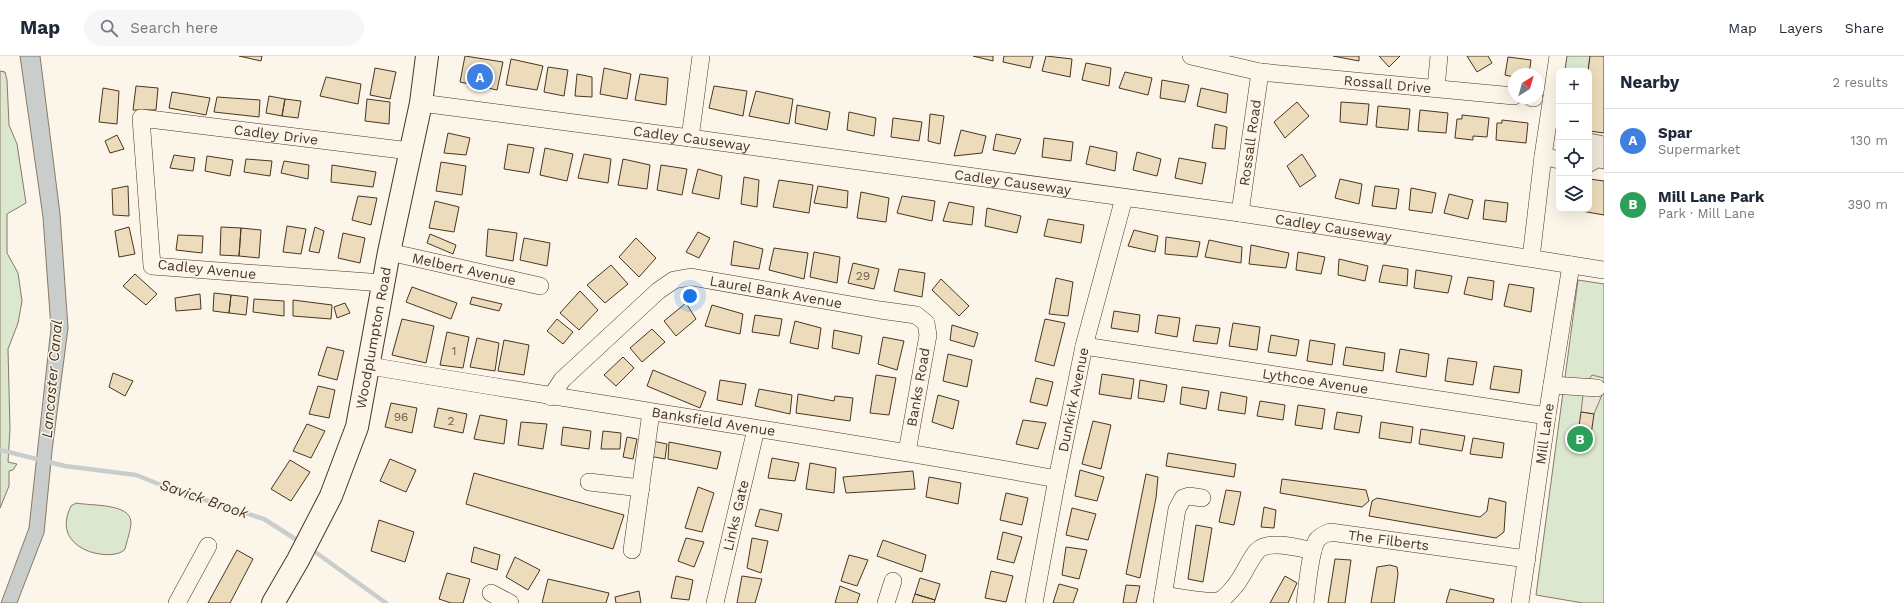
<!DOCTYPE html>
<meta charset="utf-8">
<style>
:root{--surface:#fff;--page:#f6f6f7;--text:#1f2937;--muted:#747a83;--line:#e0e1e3;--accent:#c62828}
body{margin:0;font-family:"Work Sans",sans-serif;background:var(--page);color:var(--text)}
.controls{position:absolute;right:12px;top:12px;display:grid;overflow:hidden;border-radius:8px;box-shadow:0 4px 16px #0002}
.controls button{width:36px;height:36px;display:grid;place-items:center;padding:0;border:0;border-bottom:1px solid var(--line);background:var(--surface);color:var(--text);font:20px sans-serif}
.compass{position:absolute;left:1508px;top:12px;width:36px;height:36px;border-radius:50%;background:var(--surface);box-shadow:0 4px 16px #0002;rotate:37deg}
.you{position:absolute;left:690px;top:240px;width:14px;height:14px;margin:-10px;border:3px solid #fff;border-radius:50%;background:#1a73e8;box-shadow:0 0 0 6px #1a73e833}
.badge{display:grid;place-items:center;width:26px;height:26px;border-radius:50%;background:var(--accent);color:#fff;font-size:13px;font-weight:700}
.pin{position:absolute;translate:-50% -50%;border:2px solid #fff;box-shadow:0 1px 4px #0006}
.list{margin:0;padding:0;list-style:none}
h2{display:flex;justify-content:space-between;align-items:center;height:52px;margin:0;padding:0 16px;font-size:17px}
h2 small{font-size:13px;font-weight:400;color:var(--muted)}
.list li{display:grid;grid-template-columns:26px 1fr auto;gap:12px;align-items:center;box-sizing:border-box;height:64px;padding:0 16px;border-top:1px solid var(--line)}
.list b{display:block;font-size:15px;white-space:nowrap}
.list p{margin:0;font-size:13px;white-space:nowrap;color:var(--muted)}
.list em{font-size:13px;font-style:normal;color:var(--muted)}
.icon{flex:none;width:22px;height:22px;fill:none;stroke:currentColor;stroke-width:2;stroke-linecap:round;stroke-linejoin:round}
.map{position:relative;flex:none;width:1604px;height:547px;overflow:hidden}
header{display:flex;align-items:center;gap:24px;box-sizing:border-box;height:56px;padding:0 20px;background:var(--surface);border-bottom:1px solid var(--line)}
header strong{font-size:19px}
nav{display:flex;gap:22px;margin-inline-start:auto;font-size:14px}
.search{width:280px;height:36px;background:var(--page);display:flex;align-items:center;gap:10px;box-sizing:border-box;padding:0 14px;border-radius:22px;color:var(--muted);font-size:15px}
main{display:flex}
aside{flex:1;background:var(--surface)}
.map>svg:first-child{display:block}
</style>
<header>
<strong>Map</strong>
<div class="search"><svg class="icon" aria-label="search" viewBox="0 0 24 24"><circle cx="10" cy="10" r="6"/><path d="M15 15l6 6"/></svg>Search here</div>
<nav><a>Map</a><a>Layers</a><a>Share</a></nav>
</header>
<main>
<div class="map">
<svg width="1604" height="547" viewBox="0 0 1604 547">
<rect width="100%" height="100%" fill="#fbf6e9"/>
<!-- green -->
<path fill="#dce7d0" stroke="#887966" d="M1567 0H1590L1588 15H1565Z
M0 15 5 16 7 24 9 69 17 88 26 147 7 158V197L18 217 22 245 18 267 8 293 10 373 8 406 17 408 13 414 9 415V430L0 452Z
M1578 224 1604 228V547H1583L1536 539Z
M76 447C91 450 130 447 131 466 131 474 127 484 125 493 115 507 48 496 71 450Z"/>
<!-- parking -->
<path fill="#ede7d9" stroke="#887966" d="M1589 77 1604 80V113L1599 112 1589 117Z
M1592 319 1604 322V334L1594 358 1581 356 1584 331Z"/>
<!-- water -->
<path fill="#c9cecd" stroke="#887966" d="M20 0H40L60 158 68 272 52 395 44 477 17 547H1L29 472 51 272 43 161Z"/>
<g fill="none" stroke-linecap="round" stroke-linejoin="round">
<!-- stream -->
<path stroke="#c9cecd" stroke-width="4.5" d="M0 394 65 410 136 419 171 433 264 463 300 486
M311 493 386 547"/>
</g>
<!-- building -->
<path fill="#ecdcbc" stroke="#4a3520" d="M239 0H262L261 5Z
M465 0 503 6 497 34 460 26Z
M973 0H993V5Z
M1004 0H1033L1030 12 1003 6Z
M1046 0 1072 3 1070 21 1042 15Z
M1333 0H1359V5Z
M1379 0H1400L1389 11Z
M1467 0H1488L1492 7 1477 16Z
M1590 0H1604V77L1589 75 1588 15Z
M1508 1 1531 4 1529 18H1514V21L1505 19Z
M511 3 543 10 537 34 506 29Z
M1086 7 1111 12 1109 30 1082 24Z
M548 11 568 14 564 40 544 36Z
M375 12 396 16 390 43 370 39Z
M604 12 631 18 627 43 600 38Z
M1125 16 1152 22 1148 39 1119 32Z
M577 18 592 21V41L575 40Z
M640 18 668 22 666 49 635 44Z
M326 21 361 28 358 48 320 40Z
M1162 24 1189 29 1185 46 1160 42Z
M136 30 158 32 156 54H133Z
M714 30 747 35 743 60 709 52Z
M103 32 119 35 117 68 99 66Z
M1201 32 1228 38 1226 57 1197 50Z
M756 35 793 43 789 68 749 60Z
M172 36 210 42 206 59 169 52Z
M269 40 285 43 282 60 266 57Z
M217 41 260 44 259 61 214 56Z
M285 43 301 45 298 62 282 60Z
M367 43 390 46 389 68 365 65Z
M1297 46 1309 60 1285 82 1274 66Z
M1341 46 1369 48 1367 69 1340 66Z
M797 49 830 56 827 74 795 67Z
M1378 50 1410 53 1408 74 1376 71Z
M1420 54 1448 57 1446 77 1418 75Z
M849 56 876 62 874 80 847 74Z
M930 58 944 60 940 88 928 85Z
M1462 59 1489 62 1487 81 1473 80V84L1455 82 1457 63H1462Z
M893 62 922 66 919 85 891 81Z
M1502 64 1528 67 1526 87 1496 84 1497 67H1502Z
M1215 68 1227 71 1225 93 1212 92Z
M961 74 986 80 982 97 954 100Z
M448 77 470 82 466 99 444 97Z
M996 78 1021 83 1015 98 993 94Z
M117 79 124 93 110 97 105 85Z
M1044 82 1073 86 1071 105 1042 101Z
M508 88 534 92 529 117 504 113Z
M1090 90 1117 96 1115 115 1086 108Z
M545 92 573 98 567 125 540 119Z
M1137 96 1161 103 1157 120 1133 114Z
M584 98 611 103 608 127 578 122Z
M1302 98 1316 120 1300 131 1287 110Z
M174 99 195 102 193 115 170 112Z
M207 100 233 104 230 120 205 115Z
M1179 102 1206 107 1202 128 1175 122Z
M246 103 272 105 270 120 244 116Z
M623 103 650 109 647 133 618 129Z
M284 105 309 109 308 123 281 117Z
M441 106 466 110 462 139 436 135Z
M332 109 376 116 373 131 331 126Z
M661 109 687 113 682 139 657 134Z
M698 113 722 120 719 143 692 137Z
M744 121 759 124 757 151 741 148Z
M1340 123 1362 128 1359 148 1335 142Z
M1589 123 1604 125V159L1570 153H1589Z
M779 124 813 129 809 157 773 151Z
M128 130 129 160 113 159 112 133Z
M818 130 848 135 847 152 814 147Z
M1375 130 1399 133 1396 153 1372 150Z
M1411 132 1436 137 1432 157 1409 154Z
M861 136 889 142 886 166 857 162Z
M1449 138 1473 144 1468 163 1444 157Z
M358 140 377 142 371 169 352 164Z
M902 140 935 145 932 165 897 157Z
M1485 144 1508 147 1506 166 1483 163Z
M435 145 459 151 454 176 429 172Z
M949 146 974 151 972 169 943 165Z
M987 152 1021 160 1017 177 985 170Z
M1048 163 1084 169 1081 187 1044 180Z
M287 170 306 173 301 198 283 196Z
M129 171 135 198 119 201 115 175Z
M221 171 241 172 239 200 220 199Z
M315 171 324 175 319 197 309 195Z
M241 172 261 174 259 202 239 200Z
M488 173 517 177 513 205 486 200Z
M1134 174 1158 180 1155 196 1128 190Z
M698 176 710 182 699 202 686 196Z
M343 177 365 182 360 207 338 202Z
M430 178 456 189 453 198 427 187Z
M178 179 203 180 202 197 176 194Z
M1166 181 1200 186 1197 201 1165 198Z
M524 182 550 187 547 210 520 204Z
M636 182 656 202 639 221 619 201Z
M1209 184 1242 191 1241 207 1205 201Z
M734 185 763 193 759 213 731 209Z
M1251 189 1289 197 1286 212 1249 208Z
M774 192 808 197 804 223 769 214Z
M814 196 840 201 837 227 810 221Z
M1298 196 1325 201 1321 218 1296 214Z
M1339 203 1368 210 1365 225 1338 219Z
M853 207 879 213 874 233 848 227Z
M611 209 628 228 605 247 587 229Z
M1383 209 1408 213 1407 230 1379 226Z
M899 213 925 217 922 241 894 235Z
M1416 214 1452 220 1448 237 1414 232Z
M135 218 157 238 146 249 123 230Z
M1468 221 1494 225 1492 244 1464 238Z
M1056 222 1073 226 1068 260 1049 258Z
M941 223 969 250 959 260 932 234Z
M1509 228 1534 232 1531 256 1504 250Z
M412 231 457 247 451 263 406 246Z
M580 235 598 254 579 274 560 257Z
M214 237 231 239 229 257 213 255Z
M200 238 201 253 176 255 175 242Z
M231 239 248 241 246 259 229 257Z
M472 241 502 248 499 255 470 248Z
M254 243 284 245V260L253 256Z
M293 244 332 249 331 263 293 260Z
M345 247 350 257 337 262 334 251Z
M686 247 696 263 676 280 664 265Z
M712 249 743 258 740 278 705 270Z
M1114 255 1140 259 1138 276 1111 272Z
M755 259 782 263 779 280 752 276Z
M1158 259 1180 262 1177 281 1155 277Z
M402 263 434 270 426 307 392 299Z
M557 263 573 276 563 288 547 275Z
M1045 263 1065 267 1054 310 1035 305Z
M795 265 821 272 818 293 790 287Z
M1233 267 1260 271 1257 294 1229 290Z
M952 269 978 277 974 291 950 284Z
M1196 269 1220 272 1217 288 1193 285Z
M652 273 665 286 642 306 630 292Z
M834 274 862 280 859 298 832 292Z
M447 276 469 281 463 312 440 309Z
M1271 279 1299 284 1296 300 1268 296Z
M883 281 904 285 897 314 878 308Z
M477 282 499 287 495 315 470 311Z
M504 284 529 289 524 319 498 315Z
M1310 284 1335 288 1332 309 1307 305Z
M327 291 344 295 337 324 318 319Z
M1346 291 1385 297 1383 315 1343 309Z
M1400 293 1429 298 1426 321 1396 316Z
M948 298 972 304 967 331 943 325Z
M623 301 634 312 616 330 604 319Z
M1448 302 1477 306 1473 329 1445 325Z
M1494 310 1522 314 1519 337 1490 333Z
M653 314 706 336 700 352 647 330Z
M113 317 133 325 125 340 109 331Z
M1102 318 1134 323 1131 343 1099 338Z
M876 319 896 322 889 359 870 357Z
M1036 322 1053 326 1047 350 1030 346Z
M720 324 746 328 742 349 717 344Z
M1140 324 1167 329 1164 346 1138 342Z
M318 330 335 334 329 362 309 358Z
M1182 331 1209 335 1206 353 1180 348Z
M759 333 792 339 790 358 755 350Z
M1221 336 1247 341 1245 358 1218 354Z
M798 338 834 345 835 340 853 342 850 365 796 357Z
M938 339 959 345 953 373 932 366Z
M1260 345 1285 349 1283 364 1257 360Z
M391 347 417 352 412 377 385 371Z
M1298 349 1325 353 1322 373 1295 369Z
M438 352 467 358 463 377 434 371Z
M1337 356 1362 360 1359 377 1334 373Z
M1581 356 1594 358 1591 379 1578 377Z
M480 359 507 364 504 388 474 383Z
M1023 364 1046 367 1038 393 1016 388Z
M1093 365 1111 369 1101 413 1082 408Z
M521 366 547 368 543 393 518 389Z
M1381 366 1413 371 1411 387 1379 382Z
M307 368 325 375 311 402 293 395Z
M563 371 591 375 589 393 561 389Z
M1421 373 1465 380 1462 395 1419 388Z
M603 375 621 377 620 393H601Z
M627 381 637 383 633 403 623 401Z
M1473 382 1504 387 1502 402 1470 398Z
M652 385 667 388 665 403 649 400Z
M669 386 721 396 717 413 668 403Z
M1168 397 1236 408 1234 421 1166 410Z
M772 402 799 407 795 425 768 422Z
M390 403 416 414 406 436 380 425Z
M290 404 310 416 291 445 271 433Z
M810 407 836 412 834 437 806 433Z
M1080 414 1104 421 1097 445 1075 440Z
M913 415 915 433 846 437 843 421Z
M474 417 624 459 613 493 466 448Z
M1146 418 1158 421 1156 442 1140 522 1126 518Z
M929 421 961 427 958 448 926 441Z
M1282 423 1366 434 1369 445 1362 451 1280 437Z
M698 431 714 437 702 476 685 472Z
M1226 434 1241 436 1234 469 1219 466Z
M1006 437 1028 442 1022 469 1000 464Z
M1377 442 1480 461 1487 455 1489 442 1506 446 1504 476 1496 482 1369 460 1372 445Z
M1264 451 1276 454 1274 472 1261 471Z
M1072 452 1096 458 1088 484 1066 479Z
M760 453 782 458 778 475 755 470Z
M379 464 414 476 405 506 371 495Z
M1196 469 1212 472 1203 526 1188 523Z
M1003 476 1022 481 1014 507 997 503Z
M686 482 704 486 694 511 678 505Z
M752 482 768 485 761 517 747 512Z
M883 484 926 499 922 516 877 500Z
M474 491 500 499 497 514 471 506Z
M1066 491 1087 494 1079 523 1062 519Z
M237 494 253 503 230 547H208Z
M849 499 868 504 857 530 841 525Z
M515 501 540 514 528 534 506 521Z
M1335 503 1351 504 1345 547H1328Z
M1390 509 1397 511 1398 518 1394 547H1371L1377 511Z
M991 515 1013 520 1006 546 985 542Z
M447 517 470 523 463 547H451L439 543Z
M676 520 693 524 689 544 671 542Z
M742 520 762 523 755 547H737Z
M1285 520 1297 527 1288 547H1270Z
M920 522 940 528 935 544 915 538Z
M548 523 609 537 606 547H542Z
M1059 528 1078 533 1073 547H1053Z
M1126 529 1140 530 1136 547H1123Z
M840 530 860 538 857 547H835Z
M1450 533 1494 543 1493 547H1446Z
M639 535 641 547H616L615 541Z
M915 538 935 544 934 547H912Z"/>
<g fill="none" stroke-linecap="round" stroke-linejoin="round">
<defs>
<g id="minor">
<path id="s1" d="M1191 0 1260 16 1514 40"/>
<path d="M1436 32 1439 0"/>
<path d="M1532 42H1534"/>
<path id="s2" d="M421 47 690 82 1240 157 1604 214"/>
<path d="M690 82 701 0"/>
<path d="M1543 100 1559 104"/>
<path id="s3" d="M1240 157 1260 16"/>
<path id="s4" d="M389 196 540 230"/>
<path d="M1531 202 1543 100 1558 0"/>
<path id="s5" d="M383 227 152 210 141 62 410 95"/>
<path id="s6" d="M1084 290 1547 360"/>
<path id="s7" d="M370 310C599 349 828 381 1057 423"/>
<path d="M1552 329 1597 332"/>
<path id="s8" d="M551 341 562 324 658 235 674 224 691 221 880 254 916 259 926 267 928 279 907 396"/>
<path d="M589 426 641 432"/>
<path d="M632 494 651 356"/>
<path d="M491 537 510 547"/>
<path d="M1163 539C1178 541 1204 547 1218 545 1224 543 1230 536 1234 531 1243 521 1248 506 1257 495 1268 483 1299 492 1313 495"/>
<path d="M177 547 208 490"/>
<path id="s9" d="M715 547 756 373"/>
<path d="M886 547 893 525"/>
<path id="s10" d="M1034 547 1057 423 1084 290 1124 142"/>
<path d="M1162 547 1177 453 1183 442 1189 440 1202 442"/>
<path id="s11" d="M1305 547C1307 533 1310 495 1317 484 1320 480 1325 478 1330 476L1527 503"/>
<path id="s12" d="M1520 547 1547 360 1571 209"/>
</g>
<g id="major">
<path id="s13" d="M273 547 298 504 331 440 357 371 389 196 421 47 427 0"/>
</g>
</defs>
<!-- minor casing -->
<use href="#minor" stroke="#4a3520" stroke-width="18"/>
<!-- major casing -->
<use href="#major" stroke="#4a3520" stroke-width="24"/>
<!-- minor -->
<use href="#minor" stroke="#fbf6e9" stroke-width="17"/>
<!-- major -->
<use href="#major" stroke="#fbf6e9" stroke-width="22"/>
</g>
<g text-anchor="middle" stroke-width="3" stroke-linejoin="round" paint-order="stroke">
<!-- number labels -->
<g font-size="12" fill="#725f47">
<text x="863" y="224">29</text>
<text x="454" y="299">1</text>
<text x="401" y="365">96</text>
<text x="451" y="369">2</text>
</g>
<!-- street labels -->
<g font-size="14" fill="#4a3520" stroke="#fbf6e9">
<text dy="5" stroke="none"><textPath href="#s1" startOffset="199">Rossall Drive</textPath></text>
<text dy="5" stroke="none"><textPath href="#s5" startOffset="516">Cadley Drive</textPath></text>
<text dy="5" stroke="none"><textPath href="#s2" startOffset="273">Cadley Causeway</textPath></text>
<text dy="5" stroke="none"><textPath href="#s3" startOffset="71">Rossall Road</textPath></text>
<text dy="5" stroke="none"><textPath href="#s2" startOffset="597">Cadley Causeway</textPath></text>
<text dy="5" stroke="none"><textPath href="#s2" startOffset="921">Cadley Causeway</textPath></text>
<text transform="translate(207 213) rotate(6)" y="5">Cadley Avenue</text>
<text dy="5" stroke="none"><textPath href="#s4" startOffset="77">Melbert Avenue</textPath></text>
<text dy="5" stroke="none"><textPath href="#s8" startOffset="274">Laurel Bank Avenue</textPath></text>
<text dy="5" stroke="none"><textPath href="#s13" startOffset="286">Woodplumpton Road</textPath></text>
<text dy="5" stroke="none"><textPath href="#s6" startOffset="234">Lythcoe Avenue</textPath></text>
<text transform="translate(918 331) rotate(-80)" y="5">Banks Road</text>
<text dy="5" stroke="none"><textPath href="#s10" startOffset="207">Dunkirk Avenue</textPath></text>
<text dy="5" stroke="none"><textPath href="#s7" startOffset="348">Banksfield Avenue</textPath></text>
<text dy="5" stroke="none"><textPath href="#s12" startOffset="171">Mill Lane</textPath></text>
<text dy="5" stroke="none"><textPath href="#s9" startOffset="90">Links Gate</textPath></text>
<text dy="5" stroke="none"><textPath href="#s11" startOffset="139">The Filberts</textPath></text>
</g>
<!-- water labels -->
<g font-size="15" font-style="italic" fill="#4a3520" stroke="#fbf6e9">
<text transform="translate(52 323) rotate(-85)" y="5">Lancaster Canal</text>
<text transform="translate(204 443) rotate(19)" y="5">Savick Brook</text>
</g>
</g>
</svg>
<div class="controls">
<button>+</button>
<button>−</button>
<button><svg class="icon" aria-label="locate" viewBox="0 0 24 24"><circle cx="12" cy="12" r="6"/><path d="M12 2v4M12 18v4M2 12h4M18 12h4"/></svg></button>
<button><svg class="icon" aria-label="layers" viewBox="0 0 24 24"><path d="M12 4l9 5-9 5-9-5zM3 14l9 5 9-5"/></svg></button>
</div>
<svg class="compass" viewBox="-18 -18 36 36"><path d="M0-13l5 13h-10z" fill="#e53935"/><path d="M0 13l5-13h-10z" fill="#747a83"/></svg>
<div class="you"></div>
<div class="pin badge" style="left:480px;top:21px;background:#3f7fe0">A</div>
<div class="pin badge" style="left:1580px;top:383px;background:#2e9e5b">B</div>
</div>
<aside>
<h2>Nearby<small>2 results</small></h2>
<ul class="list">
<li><span class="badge" style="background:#3f7fe0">A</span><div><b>Spar</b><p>Supermarket</p></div><em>130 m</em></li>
<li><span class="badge" style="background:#2e9e5b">B</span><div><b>Mill Lane Park</b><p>Park · Mill Lane</p></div><em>390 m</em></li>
</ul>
</aside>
</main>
